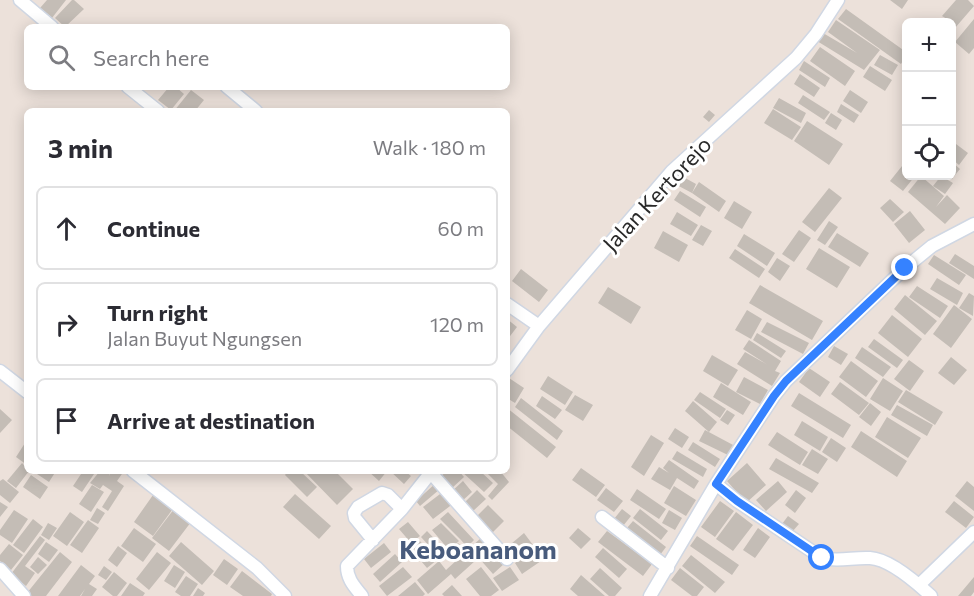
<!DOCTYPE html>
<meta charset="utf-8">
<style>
:root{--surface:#fff;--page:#f2f2f3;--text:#2b2b33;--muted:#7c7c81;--line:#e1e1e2}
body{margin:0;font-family:Commissioner,sans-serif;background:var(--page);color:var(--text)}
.controls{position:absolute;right:18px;top:18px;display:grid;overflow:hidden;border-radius:9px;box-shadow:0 3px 15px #0003}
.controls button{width:54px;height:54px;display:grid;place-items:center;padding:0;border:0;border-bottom:2px solid var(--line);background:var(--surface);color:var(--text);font:30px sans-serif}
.stop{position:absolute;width:18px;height:18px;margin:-14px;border:4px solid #3582ff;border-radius:50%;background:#fff}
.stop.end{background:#3582ff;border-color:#fff;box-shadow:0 2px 6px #0008}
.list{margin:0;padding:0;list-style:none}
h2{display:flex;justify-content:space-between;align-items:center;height:78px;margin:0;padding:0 24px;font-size:26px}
h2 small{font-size:20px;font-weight:400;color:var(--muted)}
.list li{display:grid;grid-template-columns:39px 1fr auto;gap:18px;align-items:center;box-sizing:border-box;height:84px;margin:0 12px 12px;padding:0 12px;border:2px solid var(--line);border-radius:9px}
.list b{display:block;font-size:22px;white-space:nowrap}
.list p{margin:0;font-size:20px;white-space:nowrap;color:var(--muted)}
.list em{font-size:20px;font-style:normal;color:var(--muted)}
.icon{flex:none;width:33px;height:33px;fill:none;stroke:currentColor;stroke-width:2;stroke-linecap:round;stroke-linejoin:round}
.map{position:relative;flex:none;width:974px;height:596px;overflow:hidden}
.search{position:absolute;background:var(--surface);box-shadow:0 3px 15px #0003;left:24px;top:24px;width:486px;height:66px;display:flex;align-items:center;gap:15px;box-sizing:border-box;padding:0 21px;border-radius:9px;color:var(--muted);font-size:22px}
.panel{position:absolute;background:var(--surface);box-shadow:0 3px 15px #0003;left:24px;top:108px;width:486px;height:366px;border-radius:9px}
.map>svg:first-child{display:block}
</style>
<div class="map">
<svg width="974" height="596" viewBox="0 0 974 596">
<rect width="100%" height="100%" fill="#ece1da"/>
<!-- building -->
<path fill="#c4bdb6" d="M47 0H66L52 18 40 8Z
M72 0H74L84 9 65 27 55 18Z
M890 0H908L902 9Z
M956 0H968L974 6 955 28 952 22 942 16Z
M846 9 906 52V56L901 64 838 19Z
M974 19V48L969 54 955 42Z
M836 20 880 50 864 70 817 41 823 33 857 53 828 32Z
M820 47 855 71 845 86 810 61Z
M880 55 898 65 892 75 874 65Z
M804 61 830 78 825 87 799 70Z
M870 66 892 80 885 91 863 77Z
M800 74 820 88 814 97 794 84Z
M169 87H176L184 94 171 110 158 100Z
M191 90 204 100 195 111H174Z
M850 90 868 102 861 113 843 101Z
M803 95 830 112 824 120 798 103Z
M779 98 806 113 801 123 773 108Z
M841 104 859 115 854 123 837 112Z
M773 109 801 127 792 140 764 123Z
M709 110 715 115 709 122 703 117Z
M831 113 842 120 836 130 825 123Z
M807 121 843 144 829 165 794 141Z
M952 141 968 153 959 165 952 159Z
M952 162 960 169 952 179 947 176H952Z
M902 166 906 169V176H915L903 191 890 181Z
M678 174 696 184 692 193 673 183Z
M921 176 944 196 936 207 947 195 960 208 945 224 908 192Z
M941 176 953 183 945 194 933 186Z
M699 182 726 201 719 212 692 193Z
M829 188 842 198 815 232 802 222Z
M680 191 706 207 700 217 674 200Z
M890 199 904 212 893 222 880 208Z
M734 201 752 212 742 229 724 218Z
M910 211 925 230 909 243 894 224Z
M677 212 698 225 691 236 670 224Z
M829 221 838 227 825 245 817 240Z
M701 225 712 231 703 246 692 240Z
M799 230 811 238 794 262 782 254Z
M663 231 688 245 679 262 654 248Z
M837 233 869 253 860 267 828 247Z
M744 234 775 253 767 266 737 246Z
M819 248 850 267 837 288 806 269Z
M735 249 765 269 759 278 729 258Z
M955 254 974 266V279L949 263Z
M934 255 966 275 959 285 928 264Z
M777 258 790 266 780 281 768 272Z
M521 269 548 290 539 302 512 281Z
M937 278 963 293 957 305 930 289Z
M760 285 823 321 812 340 749 303Z
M917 286 948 306 940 318 909 297Z
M608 287 641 307 631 324 598 303Z
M969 293 974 296 973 316 959 308Z
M905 295 937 321 925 335 894 309Z
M954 305 972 319 951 348 933 334Z
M747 310 762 319 751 339 735 330Z
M892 315 922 339 908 357 878 333Z
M507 319 517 327 507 340Z
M767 322 809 343 803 354 761 332Z
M757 333 786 351 781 358 753 340Z
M874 339 903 360 897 368 868 347Z
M749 340 781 361 775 371 780 373 772 386 737 364 745 352 768 365 743 349Z
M834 346 848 354 841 365 828 357Z
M862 347 891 367 883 377 855 358Z
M712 355 738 370 728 386 703 371Z
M951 357 967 370 954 385 938 373Z
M909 360 924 371 910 391 894 379Z
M851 361 878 381 866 397 839 377Z
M809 368 830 382 820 397 799 382Z
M548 376 573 392 565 405 540 389Z
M744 377 768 390 760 404 736 392Z
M509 378 524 388 515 403 507 398V382Z
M883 378 903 391 890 411 870 399Z
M840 382 869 403 859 415 831 394Z
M721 383 751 402 743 415 713 397Z
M906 390 943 412 935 425 898 402Z
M700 392 726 409 720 418 694 400Z
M799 393 851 425 843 438 791 406Z
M575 395 593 405 583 421 565 410Z
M542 396 562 410 555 419 536 406Z
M521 398 563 431 557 440 515 407Z
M693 401 717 422 709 432 685 411Z
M870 403 881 412 871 426 859 417Z
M897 405 933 425 927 436 891 415Z
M507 408 556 447 547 458 507 426Z
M0 409 12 420 0 433Z
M727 410 735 415 728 425 720 420Z
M887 417 921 438 908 458 875 437Z
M802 421 828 437 820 451 794 435Z
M675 428 689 437 682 448 668 439Z
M705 430 735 446 730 456 699 441Z
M861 431 907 461 897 477 851 447Z
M777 432 808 452 800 465 768 445Z
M651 435 664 443 644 476 631 467Z
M831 438 846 448 837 462 822 452Z
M693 442 720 459 715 467 688 450Z
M25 443 27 444V465L16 457Z
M812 449 828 459 818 474 802 465Z
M677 451 707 469 703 477 672 459Z
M776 458 819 483 812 493 769 469Z
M669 460 699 481 694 489 677 478 670 490 651 479 659 467 669 473 663 468Z
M22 463 29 471 16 488 7 481Z
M747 463 766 485 746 503 727 481Z
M581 468 605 485 596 497 572 480Z
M39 471H56L49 482 37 474Z
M83 471H96L82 492 73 486Z
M100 471H111L109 476 112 471H124L117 481 124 486 108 511 102 507 112 491 103 485 100 489 90 483Z
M288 471H300L317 487 307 497 285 475Z
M304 471H335L353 489 337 505Z
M368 471H387L379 481Z
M390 471H405L411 476 404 484Z
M447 471H459L464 477 451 489 440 477Z
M461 471H480L493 483 484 492Z
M485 471H500L509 482 492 500 488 496 498 484Z
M31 475 48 487 40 499 23 487Z
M3 479 19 492 10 503 0 495V481Z
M463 481 472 492 461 502 451 492Z
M778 481 787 492 766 511 756 500Z
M967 481 974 487V511L955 496Z
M436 483 440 489 420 506 416 501Z
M92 485 104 492 91 512 79 504Z
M674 486 696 500 686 516 664 503Z
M606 488 623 501 614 512 597 500Z
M637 489 666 509 659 519 630 500Z
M477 490 486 499 472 512 463 504Z
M796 490 806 498 795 513 785 505Z
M444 491 454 503 433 519 423 507Z
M295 494 331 526 319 539 283 507Z
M153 495 172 510 153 536 134 522Z
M720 501 734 511 715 537 701 527Z
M954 501 974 517 966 528 945 512Z
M0 502 8 507 0 517Z
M488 505 504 521 492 533 476 517Z
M97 508 105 513 98 524 90 520Z
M174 509 191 522 169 551 152 538Z
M622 509 631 516 623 526 614 519Z
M640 509 668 531 661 540 633 518Z
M14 510 28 519 12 543 0 535V530Z
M669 510 682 518 675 530 662 523Z
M70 512 84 522 67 546 53 536Z
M448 512 474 540 467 547 461 540 463 538 461 540 440 519Z
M736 512 753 525 733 551 716 539Z
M788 516 799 524 792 532 782 524Z
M33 519 43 527 24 553 13 545Z
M88 520 99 528 82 553 70 545Z
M633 521 666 547 660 555 627 528Z
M408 522 420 536 411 543 399 529Z
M48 523 57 528 49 540 41 535Z
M441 523 459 541 449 550 432 530Z
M134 528 156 544 143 562 121 546Z
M578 528 591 539 581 549 569 538Z
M758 528 770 537 755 558 743 550Z
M427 531 449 554 442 560 421 537Z
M607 531 652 564 643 576 598 542Z
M524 533 533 545 514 560 505 549Z
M40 536 45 540 25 566 35 573 26 586 11 574Z
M697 536 739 565 732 575 690 546Z
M482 537 505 563 493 574 470 548Z
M419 540 437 560 427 568 410 548Z
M46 542 58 550 49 562 38 554Z
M181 542 214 571 202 585 169 556Z
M384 543 391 552 371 568 364 559Z
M458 543 466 550 462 555 467 551 475 561 455 579 451 574 428 594 417 580 439 561 446 570 458 559 450 551Z
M9 544 23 555 11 570 0 561V555Z
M118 546 127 553 117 567 108 560Z
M603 548 627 569 619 578 595 557Z
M534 550 541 561 522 574 515 563Z
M60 552 72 562 46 596H30L27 593Z
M157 552 171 563 149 590 136 579Z
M395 554 402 562 380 582 373 574Z
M691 555 725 582 715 593 682 566Z
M38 557 47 565 38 574 30 567Z
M224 559 238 569 227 585 213 575Z
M81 565 95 576 89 584 97 589 92 596H81L85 589 80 596H58Z
M174 565 185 572 175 588 164 581Z
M104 566 112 572 106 580 98 575Z
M403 567 412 577 387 596 379 586Z
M481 567 499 590 491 596H480L466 579Z
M510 567 519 580 502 591 493 578Z
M600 568 622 588 615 596H609L590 579Z
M680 568 704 587 697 596H692L671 580Z
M242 571 272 594 271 596H243L230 587Z
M114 572 127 583 117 596H113L102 587Z
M581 575 605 596H578L570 589Z
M186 576 198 584 190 596H181L175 592Z
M974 577V592L971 596H958Z
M415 582 425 594 423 596H398Z
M130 583 145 593 143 596H121Z
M452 585 462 596H444L442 594Z
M198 588 205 593 203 596H193Z"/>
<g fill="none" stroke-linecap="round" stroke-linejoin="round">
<defs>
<path id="minor" d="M20 0 52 27
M128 87 158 111
M227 87 256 111
M507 304 539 326
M507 370 539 326 672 171 796 58 816 34 838 0
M0 371 27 392
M133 471 257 568 285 596
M431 473 507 559
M716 484 737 501 822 558C839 562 853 557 870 558 889 559 917 583 931 596
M602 517 668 568
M373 540 355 518 354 513 358 507 382 493 388 495 402 509
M0 569 24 596
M919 585 974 532
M362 596C354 586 347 579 347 566L402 509 432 471
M650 596 716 484 774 396 786 381 905 268 932 246 974 224"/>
</defs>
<!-- minor casing -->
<use href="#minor" stroke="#d0d7e3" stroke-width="15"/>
<!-- minor -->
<use href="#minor" stroke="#fff" stroke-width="12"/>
</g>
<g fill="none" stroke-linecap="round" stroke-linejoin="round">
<!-- route -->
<path stroke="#3582ff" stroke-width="8" d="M822 558 737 501 716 484 774 396 786 381 905 268"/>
</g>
<g text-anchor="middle" stroke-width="6" stroke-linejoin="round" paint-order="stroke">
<!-- street labels -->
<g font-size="22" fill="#292929" stroke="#fff">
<text transform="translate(657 194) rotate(-47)" y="8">Jalan Kertorejo</text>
</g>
<!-- quarter labels -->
<g font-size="26" font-weight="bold" fill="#485b7c" stroke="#fff">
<text x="478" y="559">Keboananom</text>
</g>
</g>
</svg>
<div class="controls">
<button>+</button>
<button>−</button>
<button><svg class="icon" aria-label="locate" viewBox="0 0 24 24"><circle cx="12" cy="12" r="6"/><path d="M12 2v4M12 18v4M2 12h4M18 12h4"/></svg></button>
</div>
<div class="stop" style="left:822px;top:558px"></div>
<div class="stop end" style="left:905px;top:268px"></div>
<div class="search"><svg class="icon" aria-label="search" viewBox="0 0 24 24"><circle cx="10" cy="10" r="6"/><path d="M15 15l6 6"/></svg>Search here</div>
<section class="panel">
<h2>3 min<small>Walk · 180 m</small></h2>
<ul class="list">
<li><svg class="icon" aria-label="ahead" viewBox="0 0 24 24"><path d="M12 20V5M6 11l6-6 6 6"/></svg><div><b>Continue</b></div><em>60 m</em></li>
<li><svg class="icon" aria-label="right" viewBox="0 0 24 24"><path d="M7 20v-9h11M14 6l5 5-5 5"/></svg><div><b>Turn right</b><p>Jalan Buyut Ngungsen</p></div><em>120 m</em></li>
<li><svg class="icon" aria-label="arrive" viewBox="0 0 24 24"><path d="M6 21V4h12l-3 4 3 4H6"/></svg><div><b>Arrive at destination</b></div></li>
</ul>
</section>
</div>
